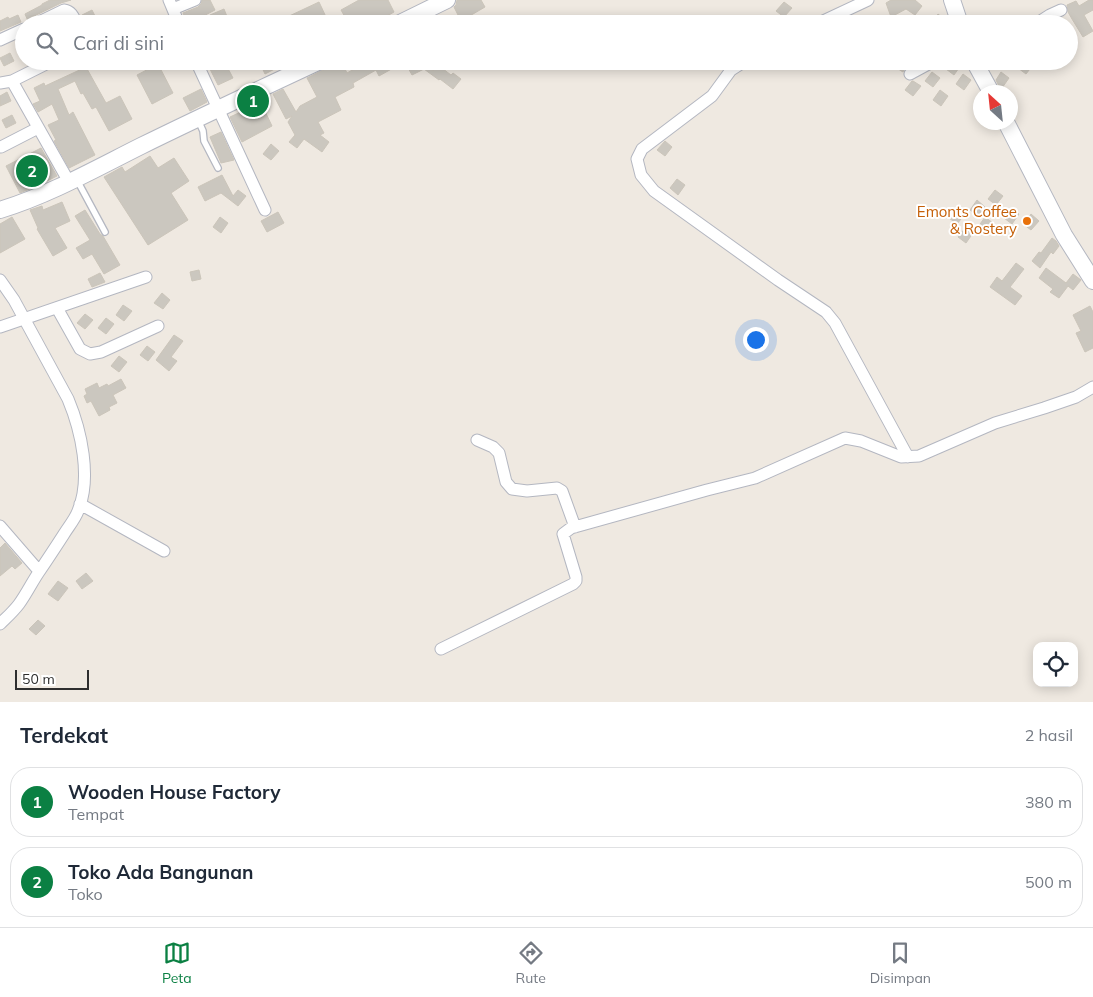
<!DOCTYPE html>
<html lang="id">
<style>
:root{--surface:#fff;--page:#f2f2f3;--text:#1f2937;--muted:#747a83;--line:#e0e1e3;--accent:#0b8043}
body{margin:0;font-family:Mulish,sans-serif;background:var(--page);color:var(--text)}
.controls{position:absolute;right:15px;bottom:15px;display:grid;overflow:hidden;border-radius:10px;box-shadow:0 2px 12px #0003}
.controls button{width:45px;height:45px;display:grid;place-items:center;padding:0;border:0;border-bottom:1px solid var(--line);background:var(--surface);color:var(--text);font:25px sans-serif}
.compass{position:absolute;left:973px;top:85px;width:45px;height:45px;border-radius:50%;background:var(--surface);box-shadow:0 2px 12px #0003;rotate:333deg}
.scale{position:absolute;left:15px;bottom:12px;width:74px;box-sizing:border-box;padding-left:5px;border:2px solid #2e2e2e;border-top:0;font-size:14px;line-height:18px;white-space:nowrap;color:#2e2e2e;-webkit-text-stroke:4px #fff;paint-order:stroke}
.you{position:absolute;left:755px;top:339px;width:18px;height:18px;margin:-12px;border:4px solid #fff;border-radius:50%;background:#1a73e8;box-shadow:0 0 0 8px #1a73e833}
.badge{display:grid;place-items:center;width:32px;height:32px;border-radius:50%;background:var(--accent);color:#fff;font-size:16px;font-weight:700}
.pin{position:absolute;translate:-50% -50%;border:2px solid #fff;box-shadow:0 1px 5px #0006}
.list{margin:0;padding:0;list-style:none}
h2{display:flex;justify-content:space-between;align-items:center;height:65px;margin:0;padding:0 20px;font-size:21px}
h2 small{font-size:16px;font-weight:400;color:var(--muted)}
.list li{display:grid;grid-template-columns:32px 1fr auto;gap:15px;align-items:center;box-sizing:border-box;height:70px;margin:0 10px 10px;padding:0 10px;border:1px solid var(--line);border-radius:20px}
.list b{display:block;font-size:19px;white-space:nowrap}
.list p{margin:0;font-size:16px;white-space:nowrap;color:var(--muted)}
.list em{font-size:16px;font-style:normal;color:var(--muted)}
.icon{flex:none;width:28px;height:28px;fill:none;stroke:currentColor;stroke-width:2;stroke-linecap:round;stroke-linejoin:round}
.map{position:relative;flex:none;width:1093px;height:702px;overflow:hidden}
.search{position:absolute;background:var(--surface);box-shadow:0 2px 12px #0003;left:15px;right:15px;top:15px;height:55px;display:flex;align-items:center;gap:12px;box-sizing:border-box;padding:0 18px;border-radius:28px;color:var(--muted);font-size:19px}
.sheet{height:225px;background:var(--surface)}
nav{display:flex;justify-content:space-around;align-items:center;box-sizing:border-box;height:70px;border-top:1px solid var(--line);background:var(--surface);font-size:14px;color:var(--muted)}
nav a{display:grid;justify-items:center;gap:2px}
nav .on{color:var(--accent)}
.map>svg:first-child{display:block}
</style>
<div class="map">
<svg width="1093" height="702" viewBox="0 0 1093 702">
<rect width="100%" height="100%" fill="#efe9e1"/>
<!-- building -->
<path fill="#cbc7bf" stroke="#cbc5ba" d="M50 0H71L61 3 32 17 28 21 25 14 42 5V4Z
M202 0H210L215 10 188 24 183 13 198 7 201 4Z
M359 0H388L394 12 373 24H349L341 10Z
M457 0H481L485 7 461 21 454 7 456 5Z
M891 0H915L922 6 915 15 906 9 891 17 886 3Z
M1089 0H1093V10L1084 15 1093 31 1083 37 1072 19 1068 12 1067 5 1076 1 1079 6Z
M319 2 327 19 317 24H288L285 18Z
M784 2 792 8 784 17 776 11Z
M224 9 228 19 214 24 210 15Z
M92 10 96 18 86 23 82 15Z
M938 14 949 23V24H931Z
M18 15 21 22 0 31V21L8 17 9 19Z
M10 53 14 61 4 66 0 58Z
M206 61H224L233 78 218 85Z
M259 61H290L265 74Z
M341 61 347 73 368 61H392L395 67 379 76 376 70 353 83 354 87 335 97 341 110 318 122 324 133 320 135 329 142 322 152 304 139 297 148 289 142 295 135 288 122 292 116 286 119 273 94 283 89 296 112 300 106 317 97 307 78Z
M413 61H439L430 66 433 71 438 65 451 75 453 73 461 79 453 89 440 79 439 80 424 69 412 75 407 66 415 62Z
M900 61H913L904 70 903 72 895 67Z
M952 61H956L961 65 954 75 946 69Z
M1023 61H1028L1033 65 1026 74 1018 68Z
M158 64 173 93 152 104 137 75Z
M86 67 106 103 120 96 132 119 109 131 96 107 92 109 83 93 81 94 75 81 58 89 69 115 73 112 95 155 69 168 54 141 56 140 48 125 59 120 52 104 38 112 33 104 40 101 34 88 44 83 45 86Z
M932 72 940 78 933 87 925 81Z
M1001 72 1009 78 1002 88 999 86 996 80Z
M963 74 971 80 964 90 956 84Z
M912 81H913L921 86 913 96 905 90Z
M201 89 207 102 190 111 183 98Z
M940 90 948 96 941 106 933 100Z
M7 92 11 101 0 106V96Z
M262 105 272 126 242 142 230 117 245 110 246 113Z
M12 115 16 123 6 128 2 120Z
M221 132 234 160 221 163 210 137Z
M665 141 672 147 665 156 657 150Z
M271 144 279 151 271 160 263 154Z
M41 148 57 176 39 185 20 193 6 166Z
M150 156 158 168 174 158 189 181 171 193 188 220 148 245 104 177 122 167 125 172Z
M222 175 233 196 238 190 246 196 238 206 221 193 205 201 198 187Z
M677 179 685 185 678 195 670 188Z
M995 190 1003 196 996 205 988 199Z
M977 200 985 207 978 216 970 210Z
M62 202 70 221 55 228 67 248 53 256 37 229 38 228 30 210 42 206 43 210Z
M957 208 965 214 957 224 949 218Z
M1011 208 1019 214 1012 224 1004 218Z
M85 210 100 234 103 236 120 265 104 274 92 254 83 259 76 248 90 240 75 216Z
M278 212 284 223 267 232 261 221Z
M1031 214 1039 221 1031 230 1023 224Z
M12 217 25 239 0 253V224Z
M220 217 228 223 221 233 213 227Z
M985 217 993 223 986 233 978 227Z
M966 227 973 233 966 243 958 237Z
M1052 238 1056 241 1059 246 1053 254 1051 252 1040 268 1032 261 1039 252 1041 253Z
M1016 263 1024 269 1010 287 1022 296 1015 305 990 287 997 277 1002 281Z
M1046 268 1066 283 1073 274 1081 280 1073 290 1068 286 1059 298 1050 292 1053 289 1039 278Z
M199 270 201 279 192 281 190 272Z
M100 273 105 282 92 287 88 279Z
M162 293 170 300 163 309 154 303Z
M123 305 132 311 124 321 116 315Z
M1090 306 1093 312V348L1085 352 1076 333 1081 331 1073 315Z
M85 314 93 320 85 329 77 323Z
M106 318 114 324 106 334 98 328Z
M174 335 183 341 171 357 177 361 169 371 156 360Z
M147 346 155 352 148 361 140 355Z
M119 356 127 362 119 372 111 366Z
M121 379 126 388 113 395 117 403 109 407 110 410 99 416 91 401 87 403 84 396 87 394 85 389 97 383 99 388 107 384 108 386Z
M5 543 22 563 15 569 12 566 0 576V548Z
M86 573 93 581 82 589 76 581Z
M58 581 68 588 58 601 48 594Z
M38 620 45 626 36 635 29 629Z"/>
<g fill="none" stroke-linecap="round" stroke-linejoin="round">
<defs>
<path id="lane" d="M426 12 432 24
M198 120 203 131 204 141 218 168
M77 180 105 232"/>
<path id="street" d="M169 0 179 24
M173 9 195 0
M35 24 64 10C72 11 74 18 77 24
M817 24 868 0
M1036 24 1050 15 1061 10
M0 40 24 29
M196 61 265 210
M745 61 731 70 712 96 642 149 637 159 641 175 654 191 778 280 826 312 835 323 908 457
M910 74 934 61
M12 81 69 182
M0 83 12 81 52 61
M1 147 38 128
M0 280 14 300 68 399C81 430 92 478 78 511 75 519 69 526 64 534 57 545 49 557 41 569 33 580 27 593 19 604 13 612 6 618 0 624
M57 308 80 349 90 354 101 352 158 326
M0 327 146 277
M477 440 493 447 499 453 506 482 512 489 527 491 557 488 562 491 575 527
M80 504 164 551
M0 526 39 571
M441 649 573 584 576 581V577L563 534 571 528 707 490 755 478 845 438 861 441 901 457 919 456 995 423 1044 408 1076 397 1093 387"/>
<path id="secondary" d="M952 0 960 24
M398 24 447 0
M974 61 991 92
M1006 122 1064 235 1093 281
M0 210C49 195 95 169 141 146 200 117 260 89 320 61"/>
</defs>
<!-- lane casing -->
<use href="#lane" stroke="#b4b7c1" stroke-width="8"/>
<!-- street casing -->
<use href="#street" stroke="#b4b7c1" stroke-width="13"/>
<!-- secondary casing -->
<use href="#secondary" stroke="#b4b7c1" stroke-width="18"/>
<!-- lane -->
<use href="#lane" stroke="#fff" stroke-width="5.5"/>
<!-- street -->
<use href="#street" stroke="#fff" stroke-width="11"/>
<!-- secondary -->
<use href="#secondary" stroke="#fff" stroke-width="16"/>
</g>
<!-- markers -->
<circle fill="#e8710a" stroke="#fff" stroke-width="2" cx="1027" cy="221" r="5"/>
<g text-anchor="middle" stroke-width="4" stroke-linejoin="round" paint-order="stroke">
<!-- food labels -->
<g font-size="15" fill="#c56008" stroke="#fff" text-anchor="end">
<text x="1017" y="217">Emonts Coffee<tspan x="1017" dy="17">&amp; Rostery</tspan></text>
</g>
</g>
</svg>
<div class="controls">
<button><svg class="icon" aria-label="locate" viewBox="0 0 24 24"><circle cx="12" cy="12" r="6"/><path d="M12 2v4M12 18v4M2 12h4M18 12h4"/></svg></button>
</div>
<svg class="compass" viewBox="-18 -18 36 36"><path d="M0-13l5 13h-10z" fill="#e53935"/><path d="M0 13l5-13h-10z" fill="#747a83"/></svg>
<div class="scale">50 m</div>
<div class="you"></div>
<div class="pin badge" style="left:253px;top:101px">1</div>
<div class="pin badge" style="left:32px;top:171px">2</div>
<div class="search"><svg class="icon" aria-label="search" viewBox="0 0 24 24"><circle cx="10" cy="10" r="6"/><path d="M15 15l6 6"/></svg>Cari di sini</div>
</div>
<section class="sheet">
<h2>Terdekat<small>2 hasil</small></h2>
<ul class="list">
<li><span class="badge">1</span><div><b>Wooden House Factory</b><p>Tempat</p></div><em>380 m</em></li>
<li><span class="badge">2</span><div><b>Toko Ada Bangunan</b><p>Toko</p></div><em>500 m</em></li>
</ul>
</section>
<nav>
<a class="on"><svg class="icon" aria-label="map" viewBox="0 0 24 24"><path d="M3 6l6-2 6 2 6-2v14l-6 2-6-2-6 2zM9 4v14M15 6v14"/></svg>Peta</a>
<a><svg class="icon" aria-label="directions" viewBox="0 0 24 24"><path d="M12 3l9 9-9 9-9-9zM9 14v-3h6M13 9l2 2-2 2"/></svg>Rute</a>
<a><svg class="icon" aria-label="saved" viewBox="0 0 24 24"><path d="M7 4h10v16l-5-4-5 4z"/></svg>Disimpan</a>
</nav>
